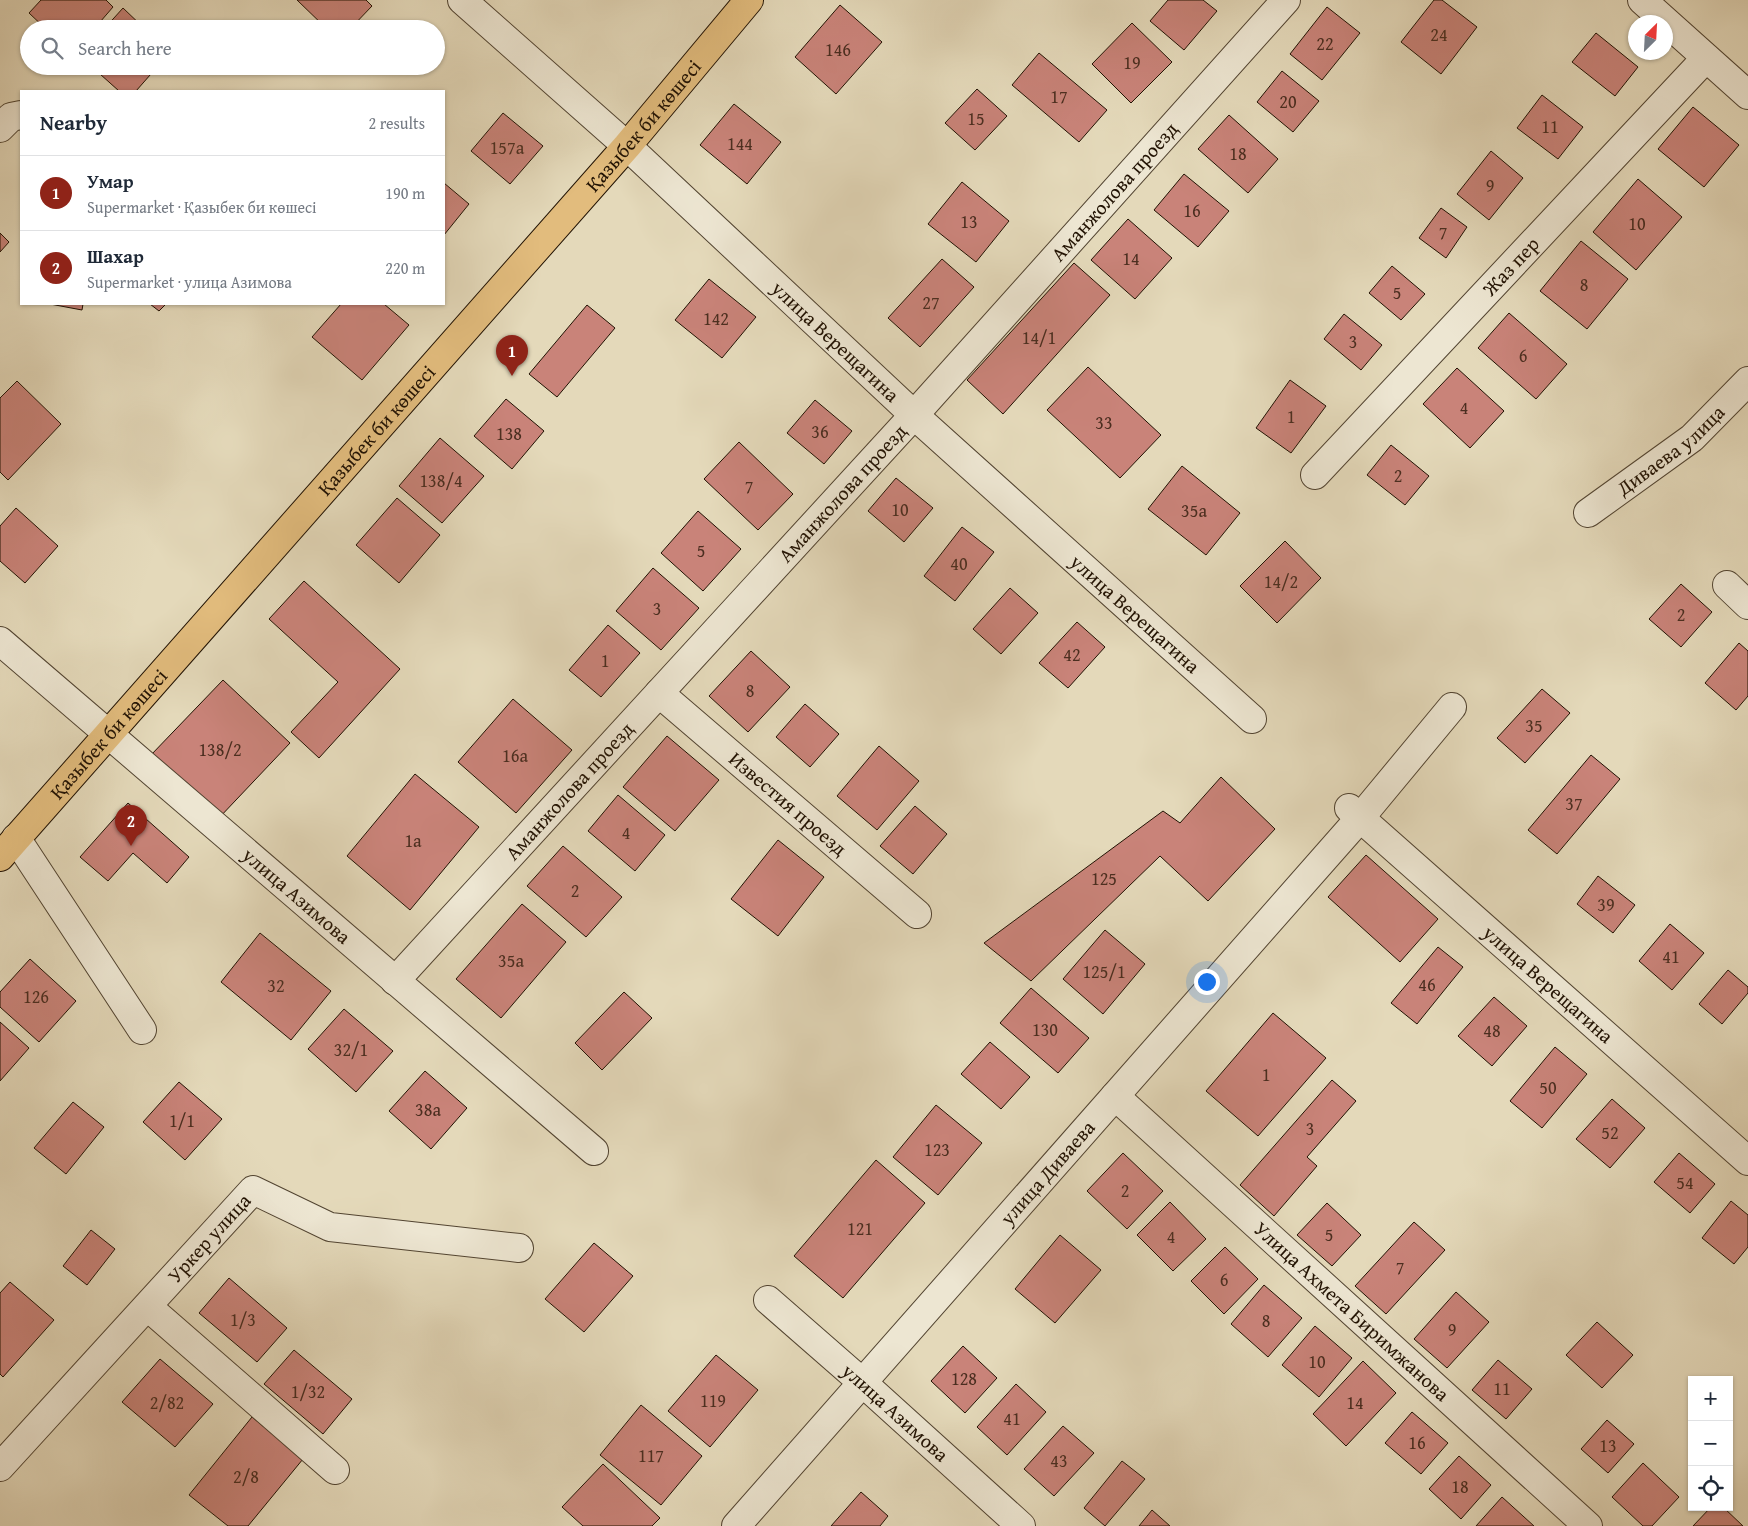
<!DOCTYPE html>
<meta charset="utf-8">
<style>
:root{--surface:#fff;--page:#f6f6f7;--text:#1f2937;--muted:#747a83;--line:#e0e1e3;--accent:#8f2418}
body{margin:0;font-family:"Gentium Book Plus",serif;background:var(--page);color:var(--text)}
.controls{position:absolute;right:15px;bottom:15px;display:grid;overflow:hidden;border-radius:0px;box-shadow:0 1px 4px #0004}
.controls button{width:45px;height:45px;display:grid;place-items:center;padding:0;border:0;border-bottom:1px solid var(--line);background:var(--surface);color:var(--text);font:25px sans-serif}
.compass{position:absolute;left:1628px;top:15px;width:45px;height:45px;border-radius:50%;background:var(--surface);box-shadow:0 1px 4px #0004;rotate:24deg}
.you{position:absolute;left:1206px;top:981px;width:18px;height:18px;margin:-12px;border:4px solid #fff;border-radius:50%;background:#1a73e8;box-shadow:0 0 0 8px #1a73e833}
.badge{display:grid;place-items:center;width:32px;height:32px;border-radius:50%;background:var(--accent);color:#fff;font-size:16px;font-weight:700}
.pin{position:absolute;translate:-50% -41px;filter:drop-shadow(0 1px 2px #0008)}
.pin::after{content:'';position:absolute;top:26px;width:18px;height:15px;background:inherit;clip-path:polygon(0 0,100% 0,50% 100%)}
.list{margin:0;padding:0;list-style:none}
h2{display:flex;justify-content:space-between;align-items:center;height:65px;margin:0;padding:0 20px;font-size:21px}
h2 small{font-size:16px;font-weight:400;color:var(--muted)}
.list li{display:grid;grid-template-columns:32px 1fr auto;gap:15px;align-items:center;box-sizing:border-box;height:75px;padding:0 20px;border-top:1px solid var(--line)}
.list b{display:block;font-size:19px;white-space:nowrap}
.list p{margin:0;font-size:16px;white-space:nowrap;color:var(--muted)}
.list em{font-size:16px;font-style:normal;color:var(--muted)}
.icon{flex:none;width:28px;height:28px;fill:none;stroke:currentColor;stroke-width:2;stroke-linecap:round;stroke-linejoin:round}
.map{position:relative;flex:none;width:1748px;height:1526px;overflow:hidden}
.search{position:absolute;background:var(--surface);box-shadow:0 1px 4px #0004;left:20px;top:20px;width:425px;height:55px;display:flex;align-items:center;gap:12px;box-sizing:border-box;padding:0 18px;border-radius:28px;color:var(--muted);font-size:19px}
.panel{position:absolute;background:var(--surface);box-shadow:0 1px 4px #0004;left:20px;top:90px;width:425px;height:215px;border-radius:0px}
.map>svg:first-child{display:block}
</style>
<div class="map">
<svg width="1748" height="1526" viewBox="0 0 1748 1526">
<rect width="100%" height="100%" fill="#e4d9ba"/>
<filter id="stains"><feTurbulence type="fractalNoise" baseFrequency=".004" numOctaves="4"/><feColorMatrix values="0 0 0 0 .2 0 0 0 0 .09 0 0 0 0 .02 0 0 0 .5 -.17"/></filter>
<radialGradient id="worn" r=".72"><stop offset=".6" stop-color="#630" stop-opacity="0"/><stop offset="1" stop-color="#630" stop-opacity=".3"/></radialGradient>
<!-- building -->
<path fill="#c98379" stroke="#211203" d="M41 0H106L113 7 94 29H46L29 13Z
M297 0H366L372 6 350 29H327Z
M1168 0H1203L1217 11 1184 50 1150 21Z
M1434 0H1442L1477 27 1441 74 1401 42Z
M840 5 882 42 836 94 795 57Z
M1327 7 1360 33 1322 80 1290 54Z
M123 8 145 29H104Z
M1132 23 1172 62 1131 103 1092 64Z
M1596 33 1638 67 1615 96 1572 62Z
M1039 53 1107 110 1079 142 1012 85Z
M91 66H158L136 91H119Z
M1282 71 1319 101 1293 132 1257 102Z
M977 89 1007 116 975 150 945 123Z
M1542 95 1583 127 1558 159 1517 128Z
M734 104 781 142 747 184 700 145Z
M1693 107 1739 145 1704 187 1658 149Z
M503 113 543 146 510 184 471 151Z
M1229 115 1278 159 1248 193 1198 149Z
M1491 151 1523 178 1489 220 1457 194Z
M1184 174 1229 211 1198 247 1154 210Z
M1638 179 1682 217 1636 270 1593 232Z
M962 182 1009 221 976 262 928 224Z
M444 183 469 204 444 235Z
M1441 208 1467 227 1446 258 1419 238Z
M1128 219 1172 258 1135 299 1091 260Z
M0 233 9 242 0 252Z
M1581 241 1628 279 1587 329 1540 291Z
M942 259 974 287 920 347 888 318Z
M1074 263 1110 295 1003 414 967 380Z
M1392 266 1425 294 1401 320 1369 293Z
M709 279 756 317 722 358 675 320Z
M50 304H83L82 310Z
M150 304H166L159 311Z
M341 304H384L409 325 362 380 312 337Z
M587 305 615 328 557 397 529 374Z
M1509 313 1567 364 1536 399 1478 348Z
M1344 314 1382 345 1361 370 1324 339Z
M1088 367 1161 435 1120 478 1047 410Z
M1457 368 1504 411 1470 448 1423 404Z
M1290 380 1326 406 1291 453 1256 428Z
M17 381 61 424 8 480 0 472V398Z
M506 399 544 431 512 469 474 436Z
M815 400 852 431 824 464 787 433Z
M440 438 484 476 442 523 399 486Z
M739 442 793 494 758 530 704 479Z
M1391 445 1429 476 1405 505 1367 475Z
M1182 466 1240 513 1206 555 1148 509Z
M896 478 933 508 904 542 868 511Z
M397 498 440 535 399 583 356 545Z
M16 508 58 546 25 583 0 561V526Z
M698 511 741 549 703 591 661 553Z
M962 527 994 552 955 601 924 576Z
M1285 541 1321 578 1277 623 1240 586Z
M653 568 699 608 661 650 616 611Z
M304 581 400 669 319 758 291 732 338 682 269 619Z
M1681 584 1712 612 1681 647 1649 619Z
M1010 588 1038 613 1001 654 973 629Z
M1077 622 1105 647 1068 688 1039 663Z
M608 625 640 653 601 697 569 670Z
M1739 643 1748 651V696L1736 710 1705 683Z
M751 651 790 687 748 732 709 696Z
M223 680 290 743 218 819 150 756Z
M1542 689 1570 713 1525 763 1497 738Z
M513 699 572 750 516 813 458 762Z
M805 704 839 734 810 767 776 737Z
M667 736 719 780 675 831 623 787Z
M879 746 919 781 877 830 837 796Z
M1591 755 1620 779 1557 854 1528 830Z
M415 774 479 827 410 910 347 856Z
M1221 777 1275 829 1208 901 1160 856 1031 981 984 943 1163 811 1180 823Z
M618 795 665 835 635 871 588 831Z
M128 803 189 857 167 883 133 853 108 881 80 857Z
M915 806 947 834 913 874 880 846Z
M778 840 824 877 778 936 731 899Z
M563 846 622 897 586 937 527 886Z
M1366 855 1438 919 1400 962 1328 897Z
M1598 876 1635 905 1613 933 1577 904Z
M522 904 566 942 501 1018 456 979Z
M1670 924 1704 953 1672 990 1639 961Z
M1105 930 1145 964 1103 1014 1063 979Z
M260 933 331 991 291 1040 221 982Z
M1438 947 1463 967 1417 1024 1391 1003Z
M30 959 76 1001 39 1042 0 1007V992Z
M1728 970 1748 987V993L1722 1024 1699 1004Z
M1031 988 1089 1038 1058 1073 1000 1023Z
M624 992 652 1018 602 1070 575 1043Z
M1494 997 1527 1026 1492 1066 1458 1036Z
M344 1009 393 1051 356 1092 308 1049Z
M1273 1013 1326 1058 1258 1136 1206 1091Z
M0 1022 29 1048 0 1081Z
M990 1042 1030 1077 1001 1109 961 1074Z
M1555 1047 1587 1074 1542 1128 1510 1101Z
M425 1071 467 1108 431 1149 389 1111Z
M1332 1080 1356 1101 1307 1157 1317 1166 1274 1216 1240 1185Z
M179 1082 222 1119 185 1160 143 1122Z
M1612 1099 1645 1128 1610 1168 1576 1139Z
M73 1102 104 1127 66 1174 34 1148Z
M936 1105 982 1143 938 1195 893 1157Z
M1123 1153 1163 1191 1127 1229 1087 1191Z
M1679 1153 1715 1184 1690 1213 1654 1182Z
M876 1160 925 1203 843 1298 794 1256Z
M1731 1201 1748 1215V1247L1734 1264 1702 1238Z
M1170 1202 1206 1239 1173 1271 1137 1235Z
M1327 1203 1361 1235 1332 1266 1297 1235Z
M1414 1222 1445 1250 1386 1314 1355 1286Z
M91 1230 115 1249 87 1285 63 1266Z
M1060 1235 1101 1270 1055 1323 1015 1289Z
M594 1243 633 1276 584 1332 545 1299Z
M1225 1247 1258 1279 1224 1314 1191 1281Z
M229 1278 287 1328 257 1362 199 1313Z
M10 1282 54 1320 3 1377 0 1374V1293Z
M1264 1285 1302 1318 1268 1357 1231 1324Z
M1456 1292 1489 1322 1447 1368 1414 1339Z
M1597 1322 1633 1355 1602 1388 1566 1355Z
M1315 1326 1352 1358 1319 1397 1282 1365Z
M963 1346 997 1378 965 1413 931 1381Z
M294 1350 352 1399 323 1434 264 1384Z
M716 1355 758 1390 710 1447 668 1411Z
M160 1359 213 1404 175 1447 122 1402Z
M1498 1360 1532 1389 1506 1419 1472 1390Z
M1363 1361 1396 1393 1346 1446 1313 1414Z
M1016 1384 1046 1412 1007 1455 977 1427Z
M641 1405 702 1456 661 1505 600 1455Z
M1412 1412 1448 1443 1421 1474 1385 1443Z
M252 1417 303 1459 248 1526H228L189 1495Z
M1607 1420 1634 1444 1608 1473 1581 1449Z
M1063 1426 1094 1453 1054 1496 1024 1469Z
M1459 1456 1491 1485 1461 1519 1429 1489Z
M1122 1461 1145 1479 1105 1526 1084 1508Z
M1643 1463 1679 1497 1652 1526H1643L1612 1497Z
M603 1464 660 1518 652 1526H583L562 1507Z
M861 1492 888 1516 880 1526H831Z
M1502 1497 1534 1526H1476Z
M1711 1507H1723L1743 1526H1693Z
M1152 1510 1170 1526H1139Z"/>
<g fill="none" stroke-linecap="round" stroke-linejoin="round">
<defs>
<g id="minor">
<path id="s1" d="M462 0 627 146 914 415 1252 719"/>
<path d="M1642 0 1748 95"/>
<path d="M0 128 11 117 21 115"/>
<path id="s2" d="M1315 475 1706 58"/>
<path id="s3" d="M1588 513 1692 438 1748 381"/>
<path d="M1727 585 1748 605"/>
<path id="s4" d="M0 641 594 1151"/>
<path id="s5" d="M659 693 917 914"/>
<path id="s6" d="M1349 808 1748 1161"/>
<path d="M16 838 142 1030"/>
<path id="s7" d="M395 981 914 415 1286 0"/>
<path id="s8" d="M1115 1096 1588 1526"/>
<path id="s9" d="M768 1300 863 1383 1021 1526"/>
<path d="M148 1307 335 1470"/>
<path id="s10" d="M0 1467 253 1190 330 1227 519 1248"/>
<path id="s11" d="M736 1526 1360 818 1452 707"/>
</g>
<g id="major">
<path id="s12" d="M0 857 627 146 749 0"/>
</g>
</defs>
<!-- minor casing -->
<use href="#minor" stroke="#524431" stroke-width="30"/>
<!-- major casing -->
<use href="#major" stroke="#211203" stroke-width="30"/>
<!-- minor -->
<use href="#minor" stroke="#ede6d2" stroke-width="28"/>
<!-- major -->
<use href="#major" stroke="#e2bc7d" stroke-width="28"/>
</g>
<g text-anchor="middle" stroke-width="5" stroke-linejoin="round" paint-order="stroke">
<!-- number labels -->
<g font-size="18" fill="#4b2e20">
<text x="1439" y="41">24</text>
<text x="1325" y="50">22</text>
<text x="838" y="56">146</text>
<text x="1132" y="69">19</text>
<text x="1059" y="103">17</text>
<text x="1288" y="108">20</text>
<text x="976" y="125">15</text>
<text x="1550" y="133">11</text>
<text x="740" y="150">144</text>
<text x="507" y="154">157а</text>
<text x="1238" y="160">18</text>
<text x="1490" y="192">9</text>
<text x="1192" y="217">16</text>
<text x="969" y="228">13</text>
<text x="1637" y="230">10</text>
<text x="1443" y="239">7</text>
<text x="1131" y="265">14</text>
<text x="1584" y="291">8</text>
<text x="1397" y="299">5</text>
<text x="931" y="309">27</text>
<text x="716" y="325">142</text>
<text x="1039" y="344">14/1</text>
<text x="1353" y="348">3</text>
<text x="1523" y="362">6</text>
<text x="1464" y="414">4</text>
<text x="1291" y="423">1</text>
<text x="1104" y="429">33</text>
<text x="820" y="438">36</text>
<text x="509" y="440">138</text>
<text x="1398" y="482">2</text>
<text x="441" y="487">138/4</text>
<text x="749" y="493">7</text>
<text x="900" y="516">10</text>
<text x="1194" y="517">35а</text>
<text x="701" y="557">5</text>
<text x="959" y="570">40</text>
<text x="1281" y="588">14/2</text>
<text x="657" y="615">3</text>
<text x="1681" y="621">2</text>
<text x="1072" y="661">42</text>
<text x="605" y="667">1</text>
<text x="750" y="697">8</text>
<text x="1534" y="732">35</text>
<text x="220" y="756">138/2</text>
<text x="515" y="762">16а</text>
<text x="1574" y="810">37</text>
<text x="626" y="839">4</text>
<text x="413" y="847">1а</text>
<text x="1104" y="885">125</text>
<text x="575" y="897">2</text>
<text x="1606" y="911">39</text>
<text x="1671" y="963">41</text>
<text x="511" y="967">35а</text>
<text x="1104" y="978">125/1</text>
<text x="1427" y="991">46</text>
<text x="276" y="992">32</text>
<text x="36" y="1003">126</text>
<text x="1045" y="1036">130</text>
<text x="1492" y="1037">48</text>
<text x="351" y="1056">32/1</text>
<text x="1266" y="1081">1</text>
<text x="1548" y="1094">50</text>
<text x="428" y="1116">38а</text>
<text x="182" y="1127">1/1</text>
<text x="1310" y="1135">3</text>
<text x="1610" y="1139">52</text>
<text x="937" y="1156">123</text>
<text x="1685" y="1189">54</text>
<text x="1125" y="1197">2</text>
<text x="860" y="1235">121</text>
<text x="1329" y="1241">5</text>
<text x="1171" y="1243">4</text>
<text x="1400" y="1274">7</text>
<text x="1224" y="1286">6</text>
<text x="243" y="1326">1/3</text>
<text x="1266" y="1327">8</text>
<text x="1452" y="1336">9</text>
<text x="1317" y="1368">10</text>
<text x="964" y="1385">128</text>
<text x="1502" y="1395">11</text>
<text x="308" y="1398">1/32</text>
<text x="713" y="1407">119</text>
<text x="167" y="1409">2/82</text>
<text x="1355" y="1409">14</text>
<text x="1012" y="1425">41</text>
<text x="1417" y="1449">16</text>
<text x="1608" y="1452">13</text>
<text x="651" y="1462">117</text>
<text x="1059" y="1467">43</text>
<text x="246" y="1483">2/8</text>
<text x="1460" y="1493">18</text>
</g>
<!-- street labels -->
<g font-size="20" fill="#211203" stroke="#ede6d2">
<text dy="7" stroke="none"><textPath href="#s12" startOffset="974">Қазыбек би көшесі</textPath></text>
<text dy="7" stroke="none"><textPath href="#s7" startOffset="1068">Аманжолова проезд</textPath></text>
<text dy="7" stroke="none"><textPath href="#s2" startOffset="286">Жаз пер</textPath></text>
<text dy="7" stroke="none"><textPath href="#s1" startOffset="506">улица Верещагина</textPath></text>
<text dy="7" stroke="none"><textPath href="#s12" startOffset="569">Қазыбек би көшесі</textPath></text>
<text dy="7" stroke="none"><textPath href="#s3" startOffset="104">Диваева улица</textPath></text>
<text dy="7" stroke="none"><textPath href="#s7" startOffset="662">Аманжолова проезд</textPath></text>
<text dy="7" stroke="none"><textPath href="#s1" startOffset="911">улица Верещагина</textPath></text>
<text dy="7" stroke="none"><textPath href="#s12" startOffset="164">Қазыбек би көшесі</textPath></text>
<text dy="7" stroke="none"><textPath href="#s7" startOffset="258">Аманжолова проезд</textPath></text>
<text dy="7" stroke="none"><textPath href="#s5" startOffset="170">Известия проезд</textPath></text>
<text dy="7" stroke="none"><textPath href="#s4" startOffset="391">улица Азимова</textPath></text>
<text dy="7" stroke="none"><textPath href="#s6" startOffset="266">улица Верещагина</textPath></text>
<text dy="7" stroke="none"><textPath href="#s11" startOffset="471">улица Диваева</textPath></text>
<text dy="7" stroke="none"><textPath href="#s10" startOffset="310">Уркер улица</textPath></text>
<text dy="7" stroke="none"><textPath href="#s8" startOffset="320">Улица Ахмета Биримжанова</textPath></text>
<text dy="7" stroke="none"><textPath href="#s9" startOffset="170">улица Азимова</textPath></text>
</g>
</g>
<rect width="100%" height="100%" filter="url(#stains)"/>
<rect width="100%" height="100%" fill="url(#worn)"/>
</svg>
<div class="controls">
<button>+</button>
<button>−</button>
<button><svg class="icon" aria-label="locate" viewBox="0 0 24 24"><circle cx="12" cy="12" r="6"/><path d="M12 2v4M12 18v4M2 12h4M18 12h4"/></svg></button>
</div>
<svg class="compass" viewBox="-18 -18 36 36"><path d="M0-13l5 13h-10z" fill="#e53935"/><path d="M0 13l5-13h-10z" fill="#747a83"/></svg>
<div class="you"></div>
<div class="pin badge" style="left:512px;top:376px">1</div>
<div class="pin badge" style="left:131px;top:846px">2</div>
<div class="search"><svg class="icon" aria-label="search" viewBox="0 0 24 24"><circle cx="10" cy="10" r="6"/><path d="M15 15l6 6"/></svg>Search here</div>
<section class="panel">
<h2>Nearby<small>2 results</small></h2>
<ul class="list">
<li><span class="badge">1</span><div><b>Умар</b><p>Supermarket · Қазыбек би көшесі</p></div><em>190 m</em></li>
<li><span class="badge">2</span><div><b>Шахар</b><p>Supermarket · улица Азимова</p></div><em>220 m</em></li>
</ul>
</section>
</div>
